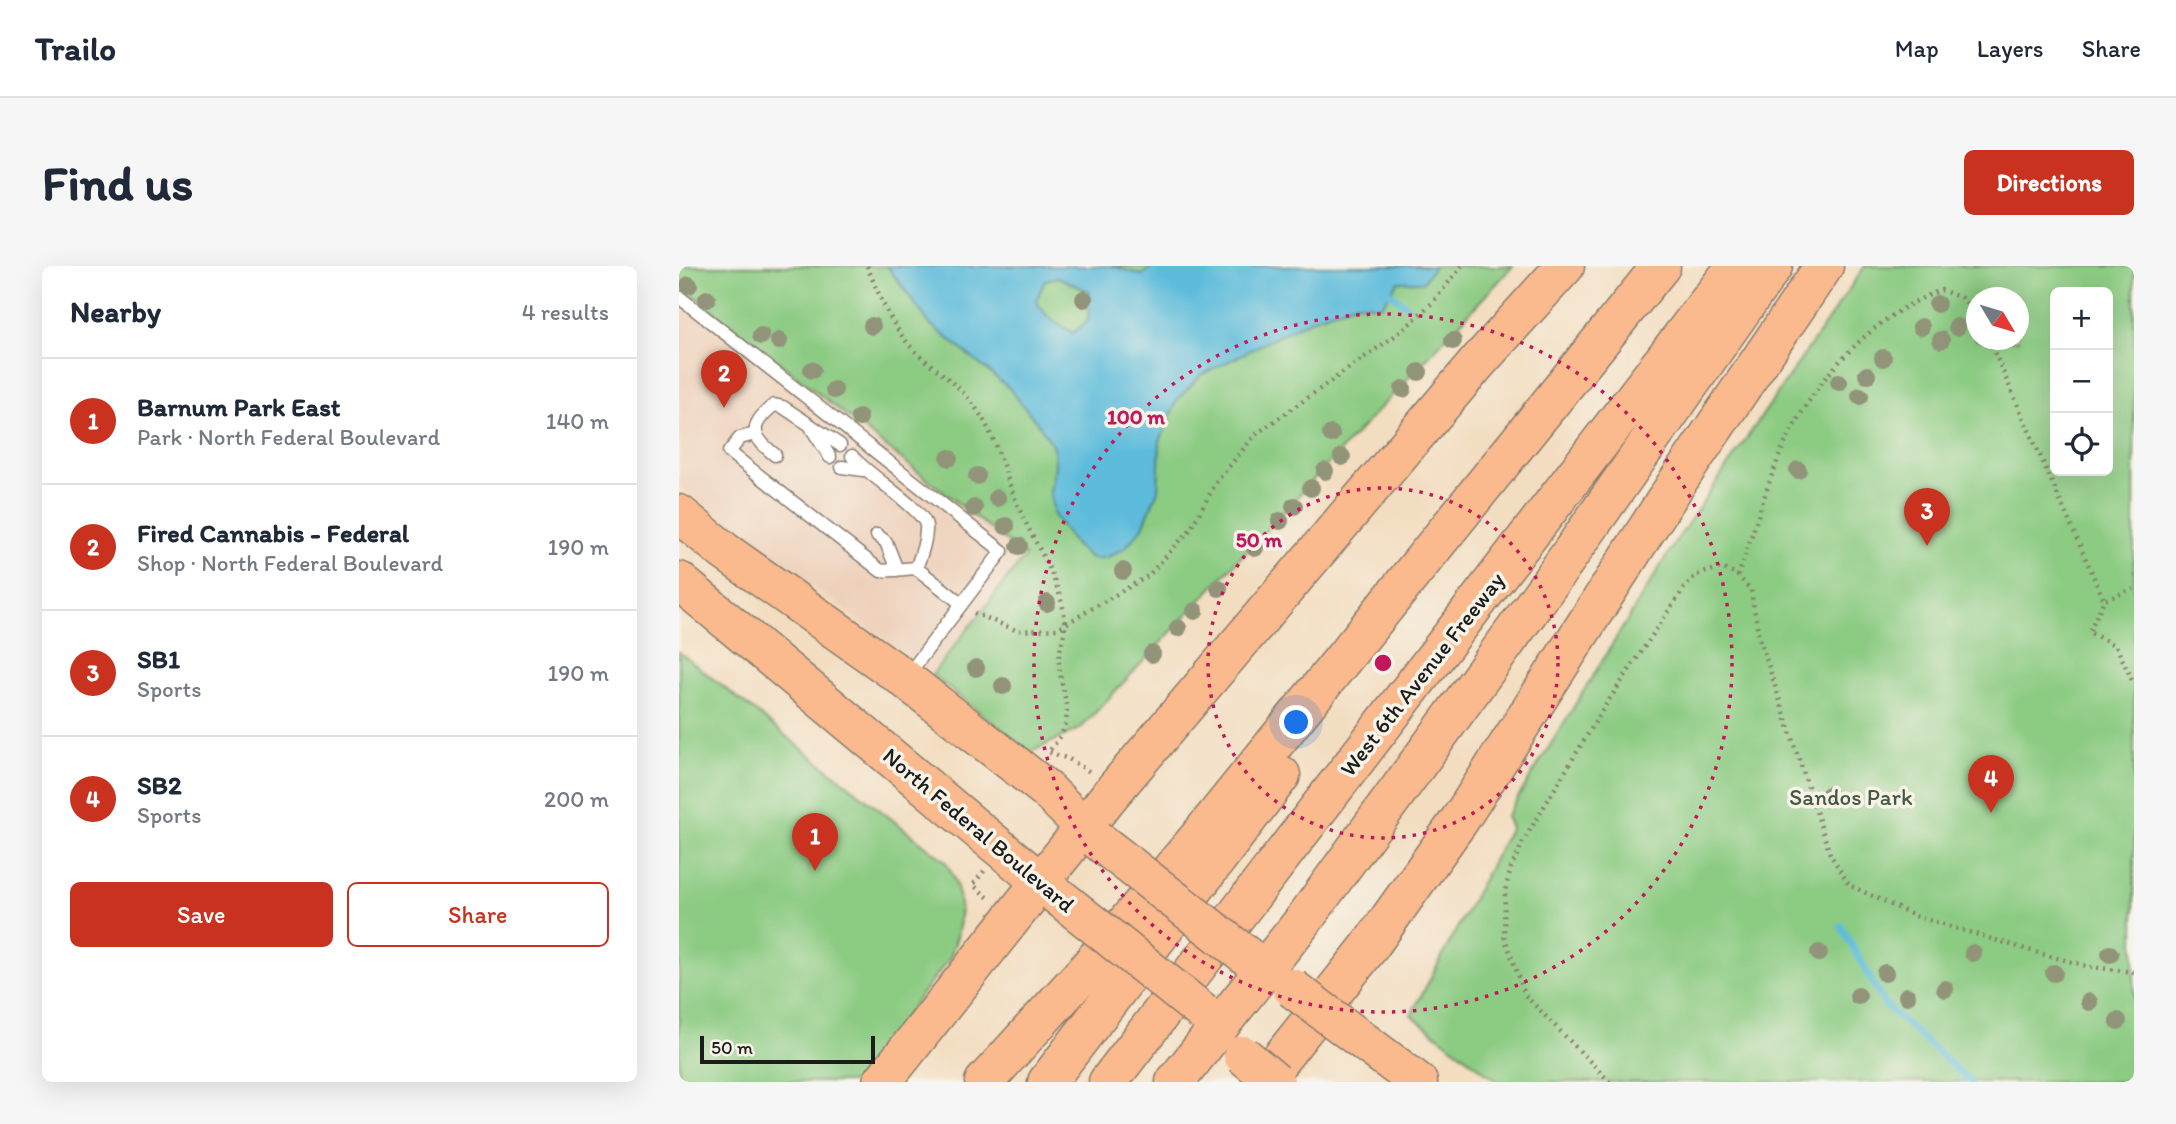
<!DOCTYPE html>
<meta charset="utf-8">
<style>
:root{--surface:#fff;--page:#f6f6f7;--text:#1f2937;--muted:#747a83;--line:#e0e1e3;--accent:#c8321e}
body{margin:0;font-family:Itim,sans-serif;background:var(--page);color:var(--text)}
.controls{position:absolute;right:21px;top:21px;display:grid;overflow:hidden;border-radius:10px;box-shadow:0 7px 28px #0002}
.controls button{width:63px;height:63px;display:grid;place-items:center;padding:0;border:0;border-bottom:2px solid var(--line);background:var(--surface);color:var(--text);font:35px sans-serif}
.compass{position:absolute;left:1287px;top:21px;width:63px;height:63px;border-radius:50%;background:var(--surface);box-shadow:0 7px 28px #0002;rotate:128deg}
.scale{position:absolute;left:21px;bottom:18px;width:175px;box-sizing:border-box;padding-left:7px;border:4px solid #1c1c1c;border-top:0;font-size:19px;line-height:24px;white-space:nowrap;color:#1c1c1c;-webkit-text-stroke:5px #f7f3e8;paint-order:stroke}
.you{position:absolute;left:618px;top:457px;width:24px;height:24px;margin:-18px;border:5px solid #fff;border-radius:50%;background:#1a73e8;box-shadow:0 0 0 10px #1a73e833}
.badge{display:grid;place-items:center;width:46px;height:46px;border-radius:50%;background:var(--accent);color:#fff;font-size:23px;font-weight:700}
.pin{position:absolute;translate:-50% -58px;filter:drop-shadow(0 2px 4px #0008)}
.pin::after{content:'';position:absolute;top:37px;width:24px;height:21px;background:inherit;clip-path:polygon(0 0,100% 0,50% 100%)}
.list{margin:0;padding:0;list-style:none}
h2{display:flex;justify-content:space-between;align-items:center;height:91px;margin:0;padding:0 28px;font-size:30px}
h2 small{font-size:23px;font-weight:400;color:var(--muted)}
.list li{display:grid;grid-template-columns:46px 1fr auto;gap:21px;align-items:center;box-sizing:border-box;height:126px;padding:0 28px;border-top:2px solid var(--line)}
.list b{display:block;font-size:26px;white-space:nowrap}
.list p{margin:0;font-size:23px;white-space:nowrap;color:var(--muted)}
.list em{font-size:23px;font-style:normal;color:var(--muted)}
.actions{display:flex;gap:14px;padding:21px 28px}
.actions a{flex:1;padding:16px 0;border:2px solid var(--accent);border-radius:10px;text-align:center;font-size:24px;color:var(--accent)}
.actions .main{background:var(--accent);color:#fff}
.icon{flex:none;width:38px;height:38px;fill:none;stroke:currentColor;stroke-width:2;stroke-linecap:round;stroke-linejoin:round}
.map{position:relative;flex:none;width:1455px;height:816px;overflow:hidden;border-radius:10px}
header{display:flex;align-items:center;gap:42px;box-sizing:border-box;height:98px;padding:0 35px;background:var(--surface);border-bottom:2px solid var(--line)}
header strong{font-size:33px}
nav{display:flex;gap:38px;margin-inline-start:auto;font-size:24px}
.intro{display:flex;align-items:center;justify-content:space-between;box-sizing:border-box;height:168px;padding:0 42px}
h1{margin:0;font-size:49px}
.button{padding:18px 32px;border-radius:10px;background:var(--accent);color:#fff;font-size:24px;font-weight:700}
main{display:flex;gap:42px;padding:0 42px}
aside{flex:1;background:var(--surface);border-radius:10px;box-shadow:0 7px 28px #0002}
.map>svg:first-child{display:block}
</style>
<header>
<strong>Trailo</strong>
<nav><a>Map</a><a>Layers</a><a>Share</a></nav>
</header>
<div class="intro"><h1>Find us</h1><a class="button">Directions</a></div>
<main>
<aside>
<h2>Nearby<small>4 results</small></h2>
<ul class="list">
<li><span class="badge">1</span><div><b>Barnum Park East</b><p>Park · North Federal Boulevard</p></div><em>140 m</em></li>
<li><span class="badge">2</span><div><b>Fired Cannabis - Federal</b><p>Shop · North Federal Boulevard</p></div><em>190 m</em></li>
<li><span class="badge">3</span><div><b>SB1</b><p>Sports</p></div><em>190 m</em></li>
<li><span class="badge">4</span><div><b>SB2</b><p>Sports</p></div><em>200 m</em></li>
</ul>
<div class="actions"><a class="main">Save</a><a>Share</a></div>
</aside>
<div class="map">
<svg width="1455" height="816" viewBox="0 0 1455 816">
<rect width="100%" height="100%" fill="#f7f3e8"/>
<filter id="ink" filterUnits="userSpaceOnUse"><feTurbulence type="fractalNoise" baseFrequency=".0143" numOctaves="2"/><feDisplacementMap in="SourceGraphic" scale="14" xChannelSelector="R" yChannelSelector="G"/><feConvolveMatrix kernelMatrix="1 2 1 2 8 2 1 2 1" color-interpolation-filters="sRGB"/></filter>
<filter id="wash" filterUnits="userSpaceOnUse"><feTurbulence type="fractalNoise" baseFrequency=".00686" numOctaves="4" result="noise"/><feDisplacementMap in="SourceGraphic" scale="28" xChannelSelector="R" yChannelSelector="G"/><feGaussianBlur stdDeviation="1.57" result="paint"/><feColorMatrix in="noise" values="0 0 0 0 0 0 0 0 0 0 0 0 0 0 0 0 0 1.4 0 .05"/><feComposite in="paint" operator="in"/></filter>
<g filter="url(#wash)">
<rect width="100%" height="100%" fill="#f3ddc0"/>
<!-- built -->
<path fill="#eed1bb" d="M0 18 346 290 253 409 0 220Z"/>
<!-- green -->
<path fill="#8bcb82" stroke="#54744f" stroke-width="2" fill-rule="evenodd" d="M0 0H834L402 462 352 486 253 409 346 290 0 18Z
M1186 0H1455V816H819L732 749 832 561 827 551 997 275ZM1376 26H1429V205H1376ZM1297 32H1339V74H1297Z
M0 386 266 595C287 628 285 659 270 693L175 816H0Z"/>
<!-- water -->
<path fill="#5dbcdb" stroke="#3c6c7c" stroke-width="2" fill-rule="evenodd" d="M208 0H434L463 9 475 0H755L744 16H719L702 40 678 37 635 52 522 109 498 134 481 175 479 224 464 261 446 282 427 292H412L396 279 375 249 371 225 376 200 375 181 360 159 330 122 251 58ZM379 11 411 26 409 55 394 67 369 51 357 35 366 14Z"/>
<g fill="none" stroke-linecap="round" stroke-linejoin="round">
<!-- stream -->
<path stroke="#5dbcdb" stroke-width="7" d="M704 22 727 39
M1162 660 1206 739 1292 816"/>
</g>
</g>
<g filter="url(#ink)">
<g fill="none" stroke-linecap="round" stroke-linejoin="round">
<defs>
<path id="service" d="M0 31 323 285 228 410
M133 163 151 191
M76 168 61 172 50 186 202 305 237 302 283 338
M96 189C72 170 69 160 95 139L104 141 161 179
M173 190C187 208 246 244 247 260 248 273 242 290 237 302
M163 201 184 204
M198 269 207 276 218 304"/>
<path id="primary" d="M0 248 45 285 226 413 367 523 417 573
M0 315 375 627
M688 778 739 816"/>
<path id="motorway" d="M203 816 430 530 799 96 886 0
M305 816 410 701 519 572 982 0
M368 816 602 509
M429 816 1057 0
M496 816 624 655 877 308 1094 0
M583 816 691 680 782 552 997 218 1145 0"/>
</defs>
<!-- service casing -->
<use href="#service" stroke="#887c6e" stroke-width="15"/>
<!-- primary casing -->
<use href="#primary" stroke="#887c6e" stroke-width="41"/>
<!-- motorway casing -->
<use href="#motorway" stroke="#887c6e" stroke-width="41"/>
<!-- path -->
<path stroke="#887c6e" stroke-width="4.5" stroke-dasharray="2 5" stroke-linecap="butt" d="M188 0C201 31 213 63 238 87 258 105 280 118 296 141 318 171 324 204 338 238 354 276 382 313 386 355 387 369 379 383 380 397 383 436 401 452 369 486L390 493 411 506
M1310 74 1425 334
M1059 310C1073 271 1084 231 1099 193 1129 121 1188 51 1263 24L1282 32 1297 48
M1455 323 1425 334 1410 366 1437 380 1455 418
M295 347 339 365 378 363 469 310 511 264 538 215 576 169 724 64 753 37 783 0
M305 605 294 619 311 633
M931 816 846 729 825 670 826 625 832 602 845 574 924 443 1005 322 1017 309 1041 302 1056 307 1072 324 1080 371 1151 588 1170 619 1236 650 1363 688 1412 701 1455 706"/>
<!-- service -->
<use href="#service" stroke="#fff" stroke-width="12"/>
<!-- primary -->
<use href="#primary" stroke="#fbba8d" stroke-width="38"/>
<!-- motorway -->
<use href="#motorway" stroke="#fbba8d" stroke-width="38"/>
<defs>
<path id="primary-bridge" d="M417 573 569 691
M375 627 524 746
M613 722 688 778
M564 789 596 816"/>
</defs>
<!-- primary-bridge casing -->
<use href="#primary-bridge" stroke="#887c6e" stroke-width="41" stroke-linecap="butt"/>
<!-- primary-bridge -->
<use href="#primary-bridge" stroke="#fbba8d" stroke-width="38"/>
</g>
<!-- trees -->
<g fill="#92947a">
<circle cx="10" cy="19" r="9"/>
<circle cx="28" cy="33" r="9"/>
<circle cx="405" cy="33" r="9"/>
<circle cx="1258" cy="38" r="9"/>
<circle cx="193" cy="60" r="9"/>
<circle cx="1242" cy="61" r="9"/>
<circle cx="1278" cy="61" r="9"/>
<circle cx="82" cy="70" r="9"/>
<circle cx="1262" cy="74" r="9"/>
<circle cx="100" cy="75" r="9"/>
<circle cx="774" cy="75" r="9"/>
<circle cx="1204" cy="92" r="9"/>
<circle cx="133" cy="104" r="9"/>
<circle cx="740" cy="106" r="9"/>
<circle cx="1188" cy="109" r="9"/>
<circle cx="1160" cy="116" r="9"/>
<circle cx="724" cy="123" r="9"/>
<circle cx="155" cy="124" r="9"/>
<circle cx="1181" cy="130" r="9"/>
<circle cx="180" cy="152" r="9"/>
<circle cx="652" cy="168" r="9"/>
<circle cx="663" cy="191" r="9"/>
<circle cx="270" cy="192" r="9"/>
<circle cx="1119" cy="204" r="9"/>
<circle cx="646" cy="205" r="9"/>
<circle cx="298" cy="210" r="9"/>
<circle cx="632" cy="222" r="9"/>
<circle cx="318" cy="232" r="9"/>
<circle cx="615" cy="240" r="9"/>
<circle cx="295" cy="242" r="9"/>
<circle cx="601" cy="255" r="9"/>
<circle cx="327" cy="260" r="9"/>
<circle cx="340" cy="280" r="9"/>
<circle cx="576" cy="282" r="9"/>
<circle cx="444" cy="305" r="9"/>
<circle cx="540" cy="322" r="9"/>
<circle cx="368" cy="337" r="9"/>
<circle cx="516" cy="345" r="9"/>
<circle cx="499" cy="362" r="9"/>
<circle cx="473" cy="388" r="9"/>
<circle cx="297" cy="402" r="9"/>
<circle cx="324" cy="420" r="9"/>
<circle cx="1150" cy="529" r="9"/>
<circle cx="1140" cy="687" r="9"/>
<circle cx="1294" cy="687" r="9"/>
<circle cx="1431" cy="688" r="9"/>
<circle cx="1206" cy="707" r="9"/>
<circle cx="1375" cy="707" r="9"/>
<circle cx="1266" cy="723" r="9"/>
<circle cx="1179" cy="730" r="9"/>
<circle cx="1228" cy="730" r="9"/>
<circle cx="1410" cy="736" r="9"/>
<circle cx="1439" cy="755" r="9"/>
</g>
</g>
<!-- distance rings -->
<g fill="none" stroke="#c2185b" stroke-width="3.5" stroke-dasharray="3.5 7">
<circle cx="704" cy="397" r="175"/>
<circle cx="704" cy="397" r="349"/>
</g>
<g text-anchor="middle" stroke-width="7" stroke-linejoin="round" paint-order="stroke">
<!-- street labels -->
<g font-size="23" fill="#1c1c1c" stroke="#f7f3e8">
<text transform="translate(743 408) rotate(-52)" y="8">West 6th Avenue Freeway</text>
<text transform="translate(300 564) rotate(40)" y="8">North Federal Boulevard</text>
</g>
<!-- park labels -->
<g font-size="23" fill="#435940" stroke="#f7f3e8">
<text x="1172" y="539">Sandos Park</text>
</g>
</g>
<circle cx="704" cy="397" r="10" fill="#c2185b" stroke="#f7f3e8" stroke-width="3.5"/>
<g font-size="21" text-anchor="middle" font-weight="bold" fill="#c2185b" stroke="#f7f3e8" stroke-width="7" stroke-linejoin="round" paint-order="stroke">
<text x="457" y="158">100 m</text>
<text x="580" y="281">50 m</text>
</g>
</svg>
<div class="controls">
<button>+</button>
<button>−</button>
<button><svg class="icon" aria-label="locate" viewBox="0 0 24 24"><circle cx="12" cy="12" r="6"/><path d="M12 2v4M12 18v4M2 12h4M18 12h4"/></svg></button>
</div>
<svg class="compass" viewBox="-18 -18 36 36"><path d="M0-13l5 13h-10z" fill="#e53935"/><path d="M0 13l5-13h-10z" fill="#747a83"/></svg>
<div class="scale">50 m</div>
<div class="you"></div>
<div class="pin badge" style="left:136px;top:605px">1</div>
<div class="pin badge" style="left:45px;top:142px">2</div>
<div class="pin badge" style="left:1248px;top:280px">3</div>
<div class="pin badge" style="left:1312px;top:547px">4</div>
</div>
</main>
